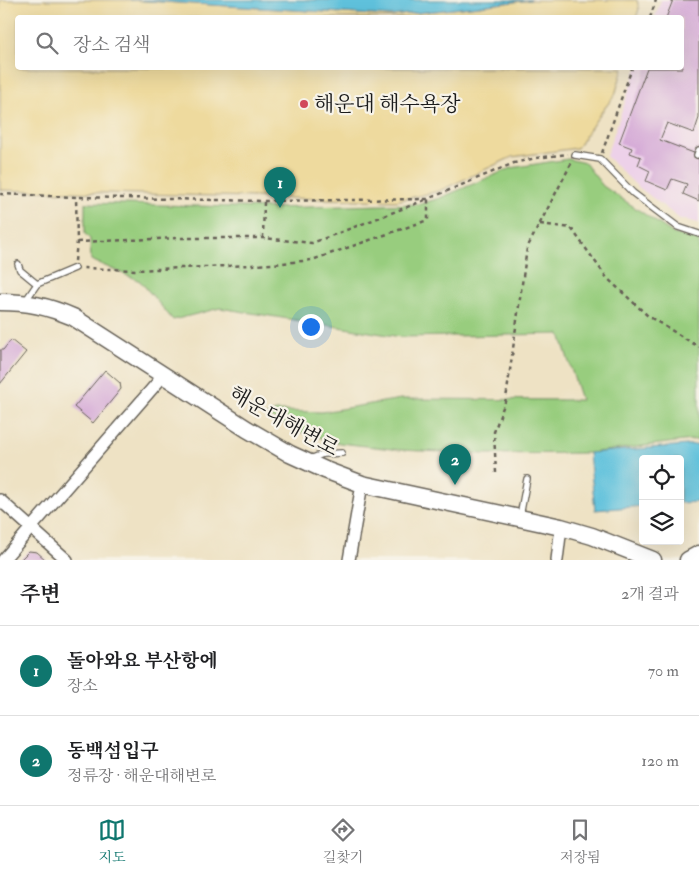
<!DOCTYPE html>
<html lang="ko">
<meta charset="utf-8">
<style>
:root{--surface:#fff;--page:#f6f6f6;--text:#202124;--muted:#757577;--line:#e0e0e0;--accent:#0f766e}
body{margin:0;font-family:"IM FELL Double Pica","Noto Serif KR",serif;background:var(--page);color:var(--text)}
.controls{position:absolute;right:15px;bottom:15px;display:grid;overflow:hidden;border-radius:5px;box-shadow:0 5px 20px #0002}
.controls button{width:45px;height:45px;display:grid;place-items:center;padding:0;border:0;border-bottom:1px solid var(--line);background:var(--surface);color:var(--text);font:25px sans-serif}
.you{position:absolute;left:310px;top:326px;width:18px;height:18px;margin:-12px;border:4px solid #fff;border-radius:50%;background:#1a73e8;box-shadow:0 0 0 8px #1a73e833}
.badge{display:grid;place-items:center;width:32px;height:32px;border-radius:50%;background:var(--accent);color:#fff;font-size:16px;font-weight:700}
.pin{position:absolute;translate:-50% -41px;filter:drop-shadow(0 1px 2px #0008)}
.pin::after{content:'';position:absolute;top:26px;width:18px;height:15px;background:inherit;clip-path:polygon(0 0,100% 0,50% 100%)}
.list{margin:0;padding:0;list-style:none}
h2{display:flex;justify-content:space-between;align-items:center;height:65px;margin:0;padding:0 20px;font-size:21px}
h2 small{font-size:16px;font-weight:400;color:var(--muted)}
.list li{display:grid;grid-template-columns:32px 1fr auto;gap:15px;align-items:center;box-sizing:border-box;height:90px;padding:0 20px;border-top:1px solid var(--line)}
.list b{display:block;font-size:19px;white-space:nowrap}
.list p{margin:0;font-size:16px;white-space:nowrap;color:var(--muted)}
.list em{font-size:16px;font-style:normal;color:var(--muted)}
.icon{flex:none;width:28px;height:28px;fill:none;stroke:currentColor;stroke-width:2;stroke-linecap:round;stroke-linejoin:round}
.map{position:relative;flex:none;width:699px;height:560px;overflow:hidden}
.search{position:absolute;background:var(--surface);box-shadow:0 5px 20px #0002;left:15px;right:15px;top:15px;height:55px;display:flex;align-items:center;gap:12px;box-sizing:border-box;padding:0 18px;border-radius:5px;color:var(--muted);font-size:19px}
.sheet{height:245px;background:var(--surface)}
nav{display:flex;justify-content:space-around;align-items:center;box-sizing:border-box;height:70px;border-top:1px solid var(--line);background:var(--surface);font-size:14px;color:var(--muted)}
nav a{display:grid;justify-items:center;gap:2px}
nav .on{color:var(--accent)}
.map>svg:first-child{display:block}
</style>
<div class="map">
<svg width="699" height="560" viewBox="0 0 699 560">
<rect width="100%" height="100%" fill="#f7f3e8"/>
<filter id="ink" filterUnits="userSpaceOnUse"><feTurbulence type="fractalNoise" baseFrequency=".02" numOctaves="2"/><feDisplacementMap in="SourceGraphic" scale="10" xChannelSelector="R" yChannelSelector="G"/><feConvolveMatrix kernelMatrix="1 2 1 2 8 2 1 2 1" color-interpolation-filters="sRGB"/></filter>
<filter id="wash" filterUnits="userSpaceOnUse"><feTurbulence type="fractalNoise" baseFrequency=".0096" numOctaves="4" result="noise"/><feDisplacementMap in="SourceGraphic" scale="20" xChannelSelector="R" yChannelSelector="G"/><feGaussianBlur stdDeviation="1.12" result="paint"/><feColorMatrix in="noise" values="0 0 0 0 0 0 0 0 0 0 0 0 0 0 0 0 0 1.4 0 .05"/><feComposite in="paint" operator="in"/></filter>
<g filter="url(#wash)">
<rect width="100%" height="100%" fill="#eee2c4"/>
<!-- built -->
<path fill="#edd1e9" d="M661 0H699V223L680 219 636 185 606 156 637 68H682V18L655 17Z"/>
<!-- green -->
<path fill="#98cd7e" stroke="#5a744d" d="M568 159 585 163 603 186 674 234 699 240V439L589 453 485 454 400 450 340 443 303 433 266 415 276 411 322 412 401 399 581 400 560 334 401 337 220 308 173 320 140 281 91 260 90 239 85 234V203L272 208 420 204 440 198 511 168Z"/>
<!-- sand -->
<path fill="#eeda9e" stroke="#857b5d" d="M0 0H130L391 16 531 0H637L639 9 636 18H18V68H623L615 95 600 114 577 148 512 157 439 191 396 201 0 190Z"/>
<!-- water -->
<path fill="#5ec1dc" stroke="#3d6e7c" d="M130 0H531L391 16Z
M699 444V502L680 503V459H643V506L595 510 589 453Z"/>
<g id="blocks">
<!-- building -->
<path fill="#d5aad7" d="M673 0H699V118L694 133 667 123 660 140 699 155V201L683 194 687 184 672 179 667 190 646 181 650 171 638 165 641 157 630 153 632 148 619 143 647 68H682V18H666Z
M11 340 26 352 0 384V350H3Z
M105 370 120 383 121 389 93 423 74 407Z
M29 551 37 552 46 560H20Z"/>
</g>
</g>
<g filter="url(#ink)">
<use href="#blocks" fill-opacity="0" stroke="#666157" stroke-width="1"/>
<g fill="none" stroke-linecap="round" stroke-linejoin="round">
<defs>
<path id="lane" d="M575 155 600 159 633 193 678 227 699 234
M697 155 699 150
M18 264 20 270 37 284
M26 300 37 284 75 268
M310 459 323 454 342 453
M520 516 527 479"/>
<path id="street" d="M0 500 67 560
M3 560 164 375
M349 560 362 484
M557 560 561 527"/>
<path id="secondary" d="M0 302C28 302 47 306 73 317L247 429 290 454 325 470 362 484 561 527 592 536 653 560
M688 560 699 554"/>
</defs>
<!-- lane casing -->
<use href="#lane" stroke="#666157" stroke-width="8"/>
<!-- street casing -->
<use href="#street" stroke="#666157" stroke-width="14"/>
<!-- secondary casing -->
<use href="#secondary" stroke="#666157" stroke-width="19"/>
<!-- path -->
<path stroke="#666157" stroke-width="2.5" stroke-dasharray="4 4" stroke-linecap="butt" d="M650 18 656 0
M602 153 632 68
M0 194 76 197 264 201 428 199 514 163 536 158 568 154
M540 224 571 228 607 278 648 316 699 347
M263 238 264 202
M77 242 180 238H263L312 243 428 199V220L312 260 274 264 135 270 83 268
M75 261 77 242 76 197
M496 473 494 432 506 399 527 248 572 162"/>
<!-- lane -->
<use href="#lane" stroke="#fff" stroke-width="5.5"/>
<!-- street -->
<use href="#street" stroke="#fff" stroke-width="11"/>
<!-- secondary -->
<use href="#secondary" stroke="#fff" stroke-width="16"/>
</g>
</g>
<!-- markers -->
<circle fill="#d1495b" stroke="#f7f3e8" stroke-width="2" cx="304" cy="104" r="5"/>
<g text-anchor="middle" stroke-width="4.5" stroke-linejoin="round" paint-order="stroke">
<!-- poi labels -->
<g font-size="21" fill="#1c1c1c" stroke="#f7f3e8" text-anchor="start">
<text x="314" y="111">해운대 해수욕장</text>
</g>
<!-- street labels -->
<g font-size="21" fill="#1c1c1c" stroke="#f7f3e8">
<text transform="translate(284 421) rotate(29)" y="7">해운대해변로</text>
</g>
</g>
</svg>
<div class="controls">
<button><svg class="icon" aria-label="locate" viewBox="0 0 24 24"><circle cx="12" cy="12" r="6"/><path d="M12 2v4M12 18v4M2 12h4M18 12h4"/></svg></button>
<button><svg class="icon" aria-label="layers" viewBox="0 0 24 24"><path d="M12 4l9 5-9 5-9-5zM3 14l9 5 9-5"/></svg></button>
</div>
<div class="you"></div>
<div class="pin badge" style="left:280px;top:208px">1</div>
<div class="pin badge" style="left:455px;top:485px">2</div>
<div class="search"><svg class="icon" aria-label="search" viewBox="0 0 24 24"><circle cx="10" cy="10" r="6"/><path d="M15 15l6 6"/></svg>장소 검색</div>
</div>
<section class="sheet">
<h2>주변<small>2개 결과</small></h2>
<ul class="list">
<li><span class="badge">1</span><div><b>돌아와요 부산항에</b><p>장소</p></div><em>70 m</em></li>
<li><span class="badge">2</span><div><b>동백섬입구</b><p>정류장 · 해운대해변로</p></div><em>120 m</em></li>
</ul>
</section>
<nav>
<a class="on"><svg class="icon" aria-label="map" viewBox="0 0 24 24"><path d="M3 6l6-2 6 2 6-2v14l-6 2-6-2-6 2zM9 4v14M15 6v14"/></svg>지도</a>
<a><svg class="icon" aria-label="directions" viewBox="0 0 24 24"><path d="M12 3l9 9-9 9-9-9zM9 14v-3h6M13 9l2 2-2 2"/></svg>길찾기</a>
<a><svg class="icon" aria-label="saved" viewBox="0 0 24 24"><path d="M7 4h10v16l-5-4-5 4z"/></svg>저장됨</a>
</nav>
